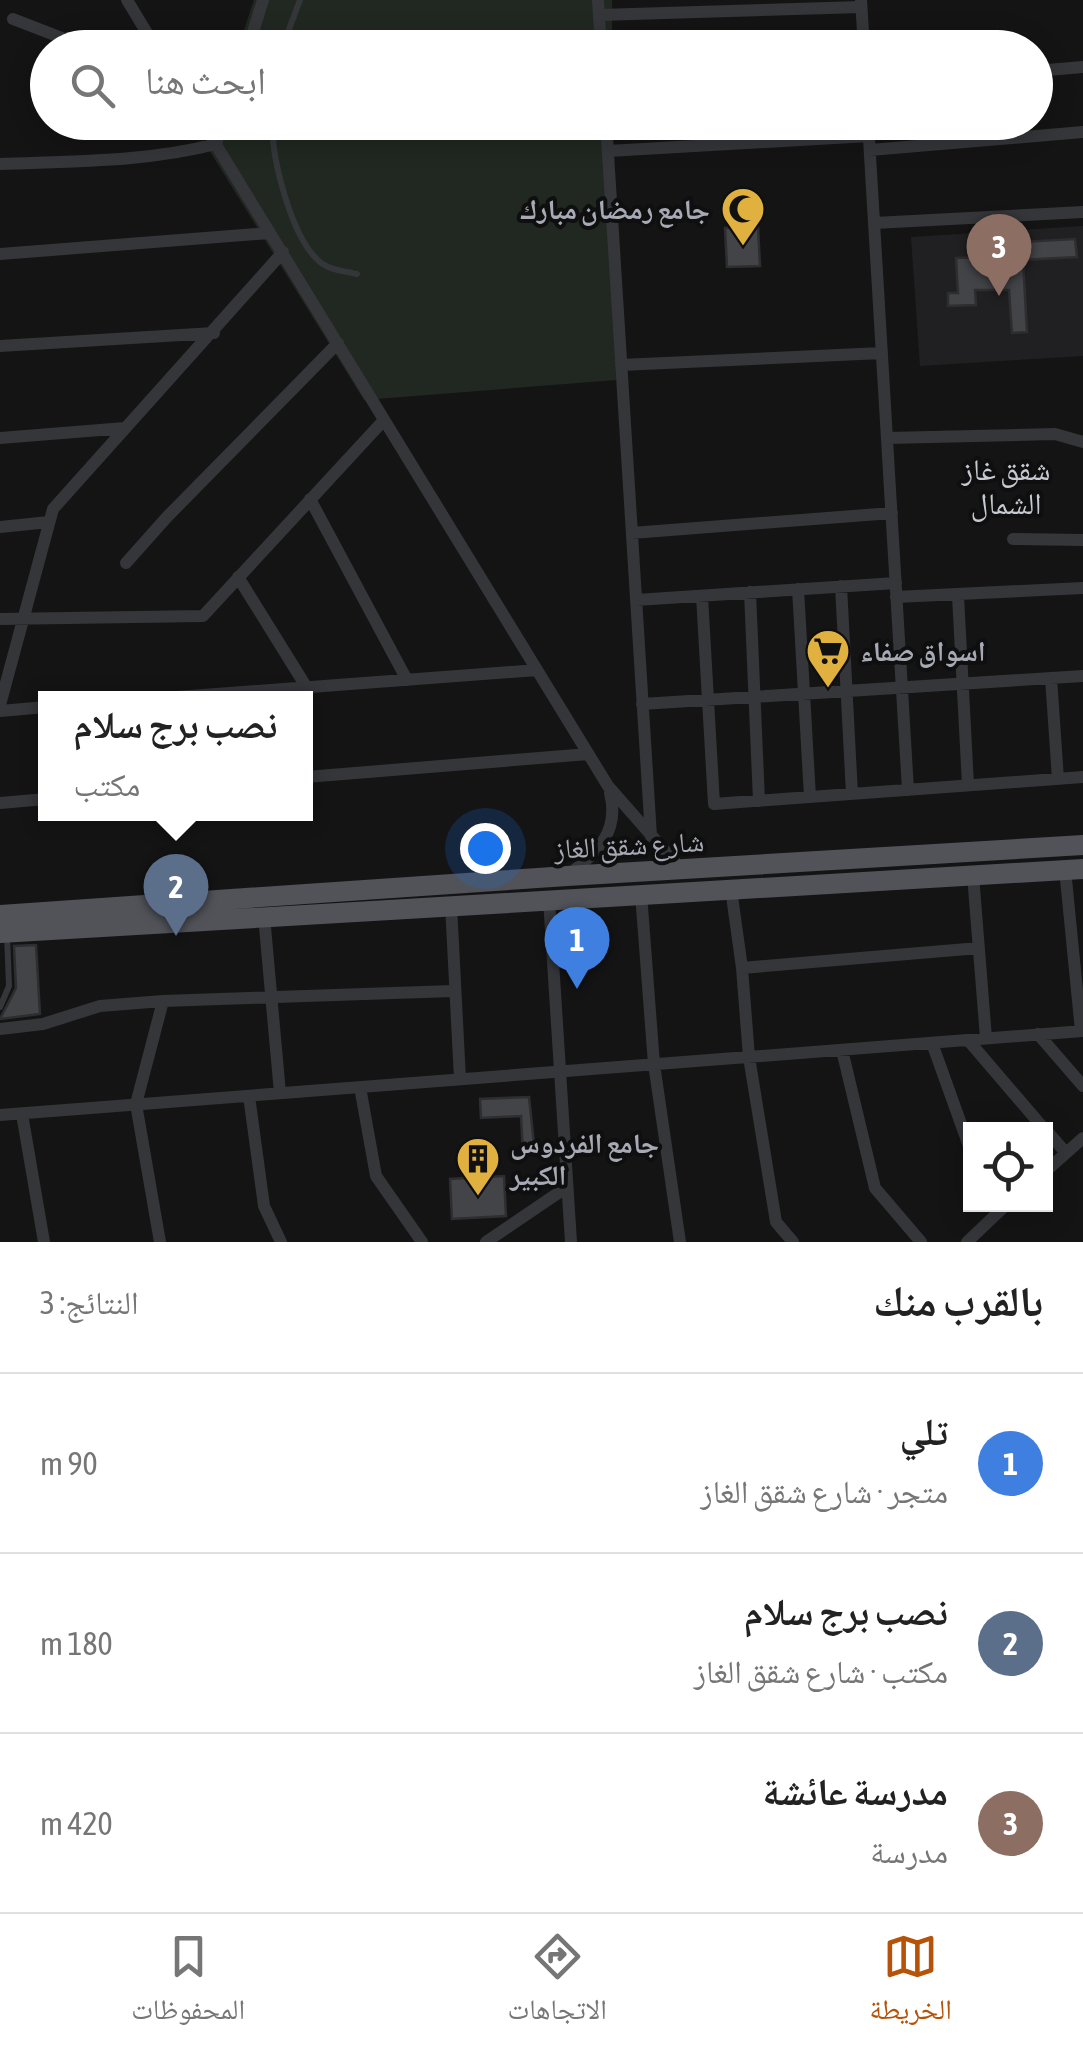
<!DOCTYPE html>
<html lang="ar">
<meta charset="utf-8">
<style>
:root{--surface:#fff;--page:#f6f6f6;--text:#222;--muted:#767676;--line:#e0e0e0;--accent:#b45309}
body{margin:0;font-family:"Asap Condensed","Noto Naskh Arabic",sans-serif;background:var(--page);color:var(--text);direction:rtl}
.controls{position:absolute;right:30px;bottom:30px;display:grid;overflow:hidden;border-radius:0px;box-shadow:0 5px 25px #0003}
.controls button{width:90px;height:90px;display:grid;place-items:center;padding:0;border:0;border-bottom:2px solid var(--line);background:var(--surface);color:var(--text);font:50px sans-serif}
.you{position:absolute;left:485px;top:848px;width:35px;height:35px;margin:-25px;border:8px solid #fff;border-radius:50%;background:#1a73e8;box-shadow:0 0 0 15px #1a73e833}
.badge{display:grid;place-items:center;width:65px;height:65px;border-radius:50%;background:var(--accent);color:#fff;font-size:32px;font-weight:700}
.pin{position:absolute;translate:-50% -82px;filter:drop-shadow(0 2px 5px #0008)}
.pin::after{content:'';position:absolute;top:52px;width:35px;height:30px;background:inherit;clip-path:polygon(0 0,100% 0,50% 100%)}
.popup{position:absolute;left:38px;top:691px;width:275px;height:130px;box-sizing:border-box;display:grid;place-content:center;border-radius:0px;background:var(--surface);filter:drop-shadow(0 2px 8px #0005);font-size:32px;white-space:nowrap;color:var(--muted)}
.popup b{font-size:38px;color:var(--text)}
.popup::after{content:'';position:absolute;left:50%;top:100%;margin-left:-20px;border:20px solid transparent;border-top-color:var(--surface)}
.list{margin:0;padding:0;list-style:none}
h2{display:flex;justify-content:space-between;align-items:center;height:130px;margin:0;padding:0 40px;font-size:42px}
h2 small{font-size:32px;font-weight:400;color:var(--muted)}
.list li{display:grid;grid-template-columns:65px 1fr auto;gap:30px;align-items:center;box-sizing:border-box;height:180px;padding:0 40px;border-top:2px solid var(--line)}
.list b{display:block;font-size:38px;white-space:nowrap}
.list p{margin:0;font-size:32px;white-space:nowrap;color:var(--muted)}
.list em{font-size:32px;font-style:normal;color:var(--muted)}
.icon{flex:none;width:55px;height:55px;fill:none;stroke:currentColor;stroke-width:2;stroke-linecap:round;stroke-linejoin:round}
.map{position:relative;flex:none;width:1083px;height:1242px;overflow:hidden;direction:ltr}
.search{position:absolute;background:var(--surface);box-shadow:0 5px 25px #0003;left:30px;right:30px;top:30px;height:110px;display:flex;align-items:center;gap:25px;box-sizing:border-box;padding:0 35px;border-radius:55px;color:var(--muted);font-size:38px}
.sheet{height:670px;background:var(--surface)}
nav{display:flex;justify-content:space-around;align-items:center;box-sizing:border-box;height:140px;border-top:2px solid var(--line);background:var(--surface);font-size:28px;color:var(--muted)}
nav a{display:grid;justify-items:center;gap:5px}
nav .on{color:var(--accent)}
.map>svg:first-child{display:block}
</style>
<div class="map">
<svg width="1083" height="1242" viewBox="0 0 1083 1242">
<rect width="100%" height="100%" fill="#141415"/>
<!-- built -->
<path fill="#202022" d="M1083 226V356L920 366 911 237Z"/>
<!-- green -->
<path fill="#202821" d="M254 0H612V47L238 48Z
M213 123H613L616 380 364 400 206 145Z"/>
<!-- building -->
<path fill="#434448" stroke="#2e2e31" stroke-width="2.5" d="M562 33 563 48H484V40Z
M758 226 760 266 727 267 725 228Z
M1075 239 1077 257 1023 260 1027 332 1012 333 1009 290H975L976 305 948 306V293H958L956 258 982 257 981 244Z
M36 945 40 1014 0 1019 16 988 14 946Z
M529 1097 535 1154H523L521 1116 481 1118 480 1099Z
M504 1176 506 1216 452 1219 450 1179Z"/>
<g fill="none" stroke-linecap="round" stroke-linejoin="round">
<!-- service -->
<path stroke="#35363a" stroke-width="6" d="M282 48 300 0
M272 122C272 159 291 238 320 262 329 270 345 271 357 274
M0 1007 9 986 7 934"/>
<!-- minor -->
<path stroke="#35363a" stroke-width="12" d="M127 0 156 48
M598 0 601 48
M861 0 864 48
M599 15 861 7
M13 19 88 48
M248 48 263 0
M1036 71 1083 67
M202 122 608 786 681 869
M606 122 651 836
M868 122 908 790
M870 150 1083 132
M608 151 869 136
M0 164C71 161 147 162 216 144L223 122
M874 223 1083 212
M0 254 270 233
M0 346 214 333
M621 365 882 353
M0 438 125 428
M887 438 1055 434 1083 442
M310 499 407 680
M0 527 49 522
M632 533 892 513
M1013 539 1083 540
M126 563 167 517 338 343
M238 577 307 688
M841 586 852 794
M798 589 810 797
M750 592 759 801
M702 596 714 804 1083 777
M958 596 968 785
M896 597 1083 588
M636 600 896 583
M0 619 203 616 384 420
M1051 678 1058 779
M163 698 537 670
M642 704 1083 676
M0 705 53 509 283 252
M0 711 46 707
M306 777 588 754
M0 803 46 799
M1065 869 1081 1031
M568 875C597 853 620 832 610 793
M973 875 986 1038
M731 889 742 968
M641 894 654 1064 680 1242
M549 899 571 1242
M451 905 460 1079
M264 916 280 1093
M0 1029 43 1024 100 1006 163 1001
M1038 1034 1083 1086
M968 1040 1045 1130
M932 1043 970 1149
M842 1050 875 1188 921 1242
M360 1087 376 1176 422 1242
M249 1096 264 1206 281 1242
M22 1114 44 1242
M0 1115 1083 1031
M1046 1130 1066 1153
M1046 1171 1083 1138
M160 1242 136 1104 163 1001 453 991
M486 1242 567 1187
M793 1242 776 1222 749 1057 742 968 979 948
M967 1242 1007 1204"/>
<!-- primary -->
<path stroke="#515359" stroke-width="20" d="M0 915 567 876 1083 845
M0 933 1083 869"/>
</g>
<!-- icons -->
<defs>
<symbol id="mosque-pin" viewBox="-11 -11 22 30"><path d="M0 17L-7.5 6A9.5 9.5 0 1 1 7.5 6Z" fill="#e1b140" stroke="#0f0f10"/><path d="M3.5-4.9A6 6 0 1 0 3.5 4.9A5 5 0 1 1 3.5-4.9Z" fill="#111"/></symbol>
<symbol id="supermarket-pin" viewBox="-11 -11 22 30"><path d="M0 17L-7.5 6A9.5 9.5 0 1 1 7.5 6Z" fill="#e1b140" stroke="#0f0f10"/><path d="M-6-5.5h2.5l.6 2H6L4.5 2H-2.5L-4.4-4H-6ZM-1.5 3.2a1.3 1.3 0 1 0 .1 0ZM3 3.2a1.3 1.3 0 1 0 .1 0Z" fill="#111"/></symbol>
<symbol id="building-pin" viewBox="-11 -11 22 30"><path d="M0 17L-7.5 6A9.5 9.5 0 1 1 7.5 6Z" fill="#e1b140" stroke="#0f0f10"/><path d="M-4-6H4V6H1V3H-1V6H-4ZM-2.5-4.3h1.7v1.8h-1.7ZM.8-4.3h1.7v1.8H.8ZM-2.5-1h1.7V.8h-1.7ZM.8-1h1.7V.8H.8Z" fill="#111"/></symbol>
</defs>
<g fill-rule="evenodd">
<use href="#mosque-pin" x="718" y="184" width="50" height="68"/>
<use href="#supermarket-pin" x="803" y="626" width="50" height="68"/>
<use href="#building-pin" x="453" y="1134" width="50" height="68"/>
</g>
<g text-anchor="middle" stroke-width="8" stroke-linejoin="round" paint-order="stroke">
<!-- poi labels -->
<g font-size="28" font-weight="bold" fill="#a7aab4" stroke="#0f0f10" text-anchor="start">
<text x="710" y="219" text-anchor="end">جامع رمضان مبارك</text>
<text x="860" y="661">اسواق صفاء</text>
<text x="510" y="1153">جامع الفردوس<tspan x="510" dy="32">الكبير</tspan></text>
</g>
<!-- street labels -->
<g font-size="28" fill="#a7aab4" stroke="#0f0f10">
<text transform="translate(629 845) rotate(-3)" y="10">شارع شقق الغاز</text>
</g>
<!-- neighbourhood labels -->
<g font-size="30" fill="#c7c9d1" stroke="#0f0f10">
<text x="1006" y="480">شقق غاز<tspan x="1006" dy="34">الشمال</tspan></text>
</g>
</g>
</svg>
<div class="controls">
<button><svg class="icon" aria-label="locate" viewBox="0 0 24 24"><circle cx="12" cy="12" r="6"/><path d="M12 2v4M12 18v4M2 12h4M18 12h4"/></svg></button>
</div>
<div class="you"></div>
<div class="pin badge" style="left:577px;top:989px;background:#3f7fe0">1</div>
<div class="pin badge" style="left:176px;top:936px;background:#5c6f8a">2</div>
<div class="popup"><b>نصب برج سلام</b>مكتب</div>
<div class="pin badge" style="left:999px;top:296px;background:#8d6e63">3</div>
<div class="search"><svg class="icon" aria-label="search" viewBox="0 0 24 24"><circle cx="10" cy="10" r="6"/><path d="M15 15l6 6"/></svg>ابحث هنا</div>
</div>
<section class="sheet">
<h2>بالقرب منك<small>النتائج: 3</small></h2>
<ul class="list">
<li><span class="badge" style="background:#3f7fe0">1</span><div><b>تلي</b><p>متجر · شارع شقق الغاز</p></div><em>90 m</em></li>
<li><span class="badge" style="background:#5c6f8a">2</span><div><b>نصب برج سلام</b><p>مكتب · شارع شقق الغاز</p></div><em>180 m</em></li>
<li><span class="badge" style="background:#8d6e63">3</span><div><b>مدرسة عائشة</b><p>مدرسة</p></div><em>420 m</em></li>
</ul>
</section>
<nav>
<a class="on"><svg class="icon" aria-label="map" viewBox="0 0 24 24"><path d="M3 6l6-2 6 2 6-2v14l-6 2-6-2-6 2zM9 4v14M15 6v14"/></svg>الخريطة</a>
<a><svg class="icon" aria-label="directions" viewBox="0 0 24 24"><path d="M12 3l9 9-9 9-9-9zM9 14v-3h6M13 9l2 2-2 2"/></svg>الاتجاهات</a>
<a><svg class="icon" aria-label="saved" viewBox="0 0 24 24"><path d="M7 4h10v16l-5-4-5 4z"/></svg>المحفوظات</a>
</nav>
